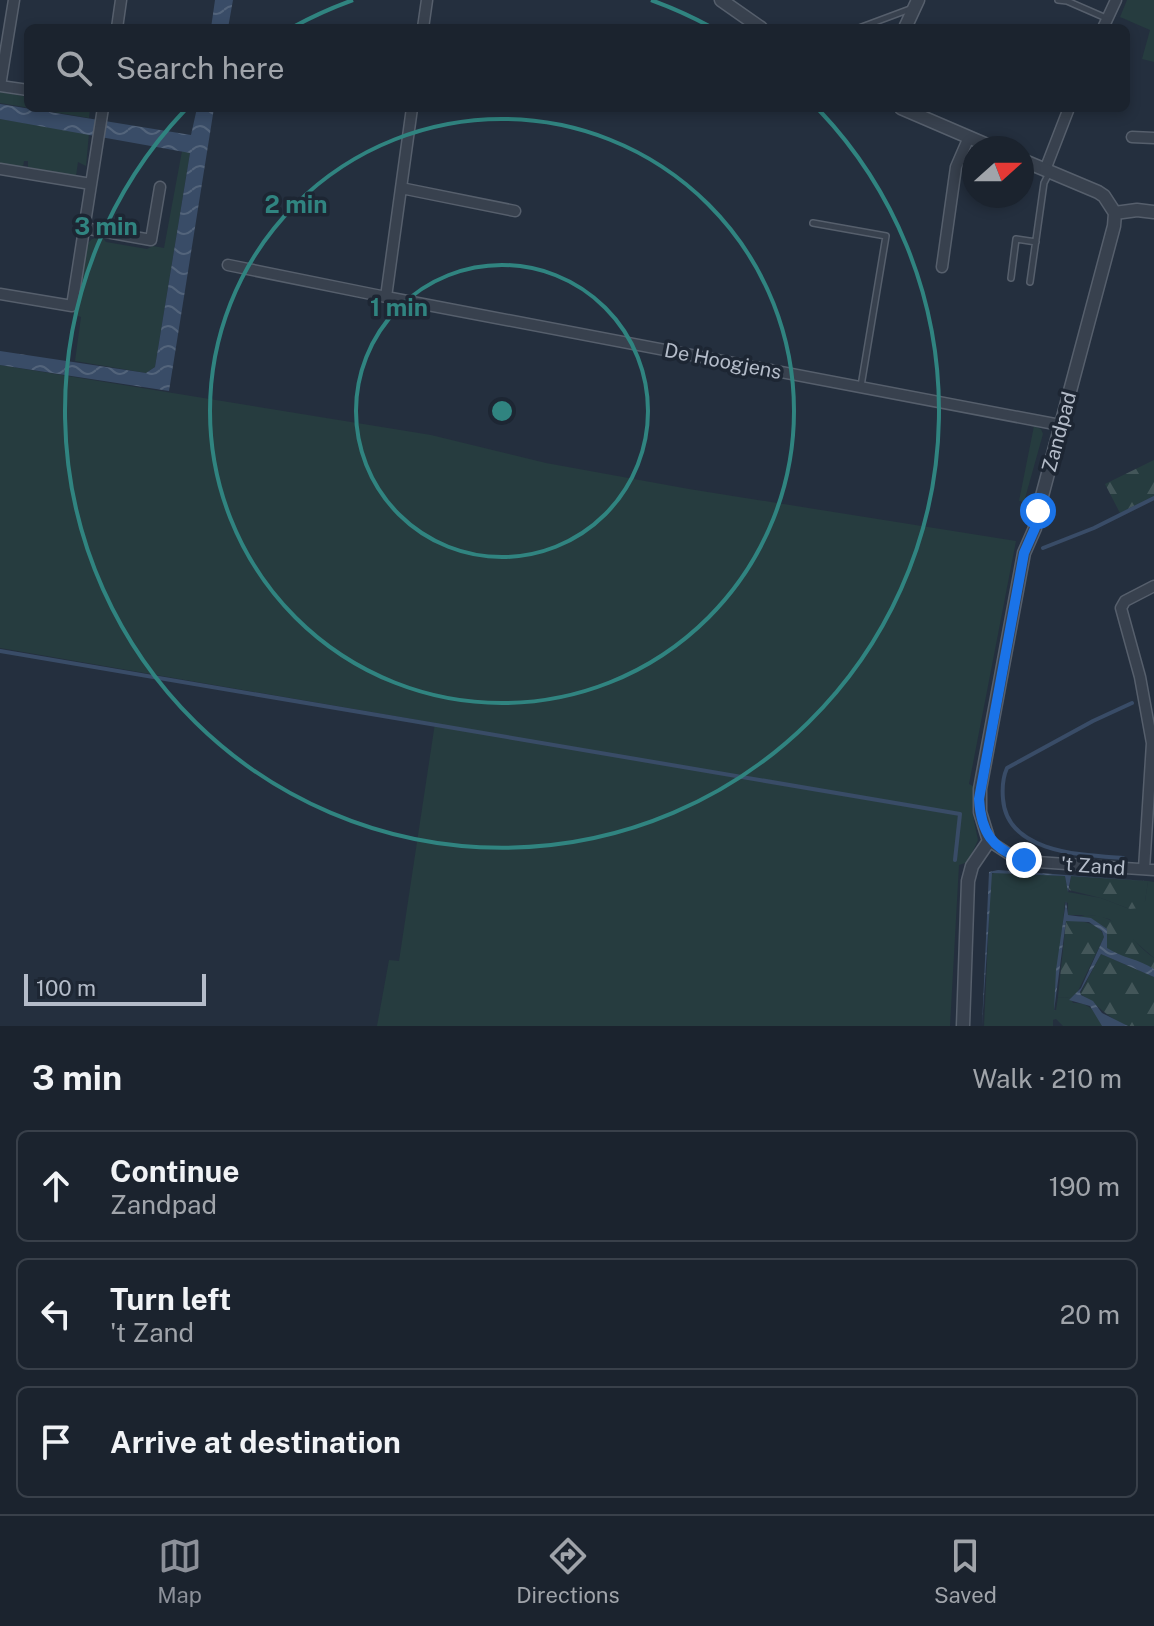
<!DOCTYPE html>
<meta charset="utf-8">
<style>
:root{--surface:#1b232e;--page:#282f3a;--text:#f1f3f6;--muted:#a0a4aa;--line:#39404a;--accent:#8c9099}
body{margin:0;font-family:"Public Sans",sans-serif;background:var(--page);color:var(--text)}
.compass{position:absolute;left:962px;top:136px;width:72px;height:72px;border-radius:50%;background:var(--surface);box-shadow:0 4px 12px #0003;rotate:69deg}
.scale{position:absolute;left:24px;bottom:20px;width:182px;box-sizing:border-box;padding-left:8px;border:4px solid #b4bcc9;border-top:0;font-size:22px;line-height:28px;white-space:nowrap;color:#b4bcc9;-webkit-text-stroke:6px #1d2633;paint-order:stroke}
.stop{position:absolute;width:24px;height:24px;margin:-18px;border:6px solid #1a73e8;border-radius:50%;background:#fff}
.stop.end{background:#1a73e8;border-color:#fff;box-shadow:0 2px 8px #0008}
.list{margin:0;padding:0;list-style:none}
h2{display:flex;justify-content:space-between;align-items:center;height:104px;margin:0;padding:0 32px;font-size:34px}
h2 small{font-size:26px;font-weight:400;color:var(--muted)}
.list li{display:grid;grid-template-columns:52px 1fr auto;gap:24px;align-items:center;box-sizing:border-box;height:112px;margin:0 16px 16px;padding:0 16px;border:2px solid var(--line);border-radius:12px}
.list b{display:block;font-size:30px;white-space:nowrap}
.list p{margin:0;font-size:26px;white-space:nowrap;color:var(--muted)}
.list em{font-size:26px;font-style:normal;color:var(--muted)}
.icon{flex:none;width:44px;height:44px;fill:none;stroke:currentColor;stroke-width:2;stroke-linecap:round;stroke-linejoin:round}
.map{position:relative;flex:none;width:1154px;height:1026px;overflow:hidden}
.search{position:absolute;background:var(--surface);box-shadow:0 4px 12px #0003;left:24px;right:24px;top:24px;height:88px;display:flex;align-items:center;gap:20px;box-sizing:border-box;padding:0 28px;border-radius:12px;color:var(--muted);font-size:30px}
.sheet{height:488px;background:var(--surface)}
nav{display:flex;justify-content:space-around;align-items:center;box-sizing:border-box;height:112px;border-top:2px solid var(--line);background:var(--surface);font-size:22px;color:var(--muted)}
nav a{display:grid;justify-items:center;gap:4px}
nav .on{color:var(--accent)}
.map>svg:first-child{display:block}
</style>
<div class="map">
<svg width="1154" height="1026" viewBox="0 0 1154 1026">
<defs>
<pattern id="forest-firs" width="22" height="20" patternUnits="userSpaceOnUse" patternTransform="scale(2)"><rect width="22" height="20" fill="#263c3f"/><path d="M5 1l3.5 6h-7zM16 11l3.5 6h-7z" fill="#435659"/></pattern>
<pattern id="water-waves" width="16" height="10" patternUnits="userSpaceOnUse" patternTransform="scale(2)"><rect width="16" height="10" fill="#394c67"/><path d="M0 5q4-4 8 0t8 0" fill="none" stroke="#53647b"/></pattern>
</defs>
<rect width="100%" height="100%" fill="#242f3e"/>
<!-- green -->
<path fill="#263c3f" d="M1127 0H1154V62L1142 59 1150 30 1120 17Z
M0 92 28 97V108H90L89 118 0 103Z
M0 119 89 133 86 166 78 162 76 176 28 167V161H24L23 167 0 163Z
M182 151 190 153 155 367 146 373 75 361 81 317 76 315 87 244 92 239 102 237 106 242 147 249 153 246 164 248Z
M0 365 431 435 546 463 689 489 1016 541 969 784 975 787 972 811 978 840 968 862 959 865 950 1026H377L389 960 399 961 435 723 0 648Z
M1034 426 1041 429 1043 434 1024 502 1019 501Z
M997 872 1065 876 1068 892 1101 898 1130 909 1145 901 1148 881 1154 882V958L1109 919 1091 915H1068V903L1065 902 1054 1010H1056L1058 997 1071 998 1073 1003C1090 1002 1096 1012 1102 1026H1063L1056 1019 1053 1020V1026H984L991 874Z"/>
<!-- forest -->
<path fill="url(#forest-firs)" d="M1154 460V496L1120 513 1105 484Z
M1071 876 1148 881 1145 901 1140 908 1130 909 1101 898 1069 890Z
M1085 915C1122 915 1127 939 1154 958V969L1120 957 1106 948 1107 929 1078 917Z
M1070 920C1083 922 1100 922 1104 937L1077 993 1071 998 1058 997 1066 921Z
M1101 954 1154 977V1026C1147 1026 1135 1026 1128 1026 1109 1020 1097 1003 1080 994Z"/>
<!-- water -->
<path fill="url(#water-waves)" d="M215 0H233L228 28H211Z
M0 104 191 135 197 108H214L169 391 0 365V351L146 373 155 367 190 153 0 119Z
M998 870 1146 881 1071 876 1068 892 1065 876 992 873 982 1026 989 872Z
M1066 901 1068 915 1091 918 1107 929V948C1122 958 1139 959 1154 969V977L1101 954 1080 992 1081 995 1093 1001 1102 1013 1128 1026H1102L1090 1006 1069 1000 1081 988 1104 937 1102 931 1089 922 1066 921 1054 1011 1056 970Z"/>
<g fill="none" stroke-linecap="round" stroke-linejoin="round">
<!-- stream -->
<path stroke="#394c67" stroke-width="4" d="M1043 548 1094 528 1154 498
M0 651 960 814 955 860
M1123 858C1082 855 1007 853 1003 799 1002 788 1003 777 1007 768L1093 721 1132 703"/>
<defs>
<path id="service" d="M1058 0 1067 1 1106 18
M859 28 910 9
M813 223 886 236 861 386
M1011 278 1016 239 1036 242
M1030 282 1044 183 1049 173"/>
<path id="minor" d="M14 0 0 86 28 90
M117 28 121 0
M423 28 427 0
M1103 28 1116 0
M412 108 386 297 1060 425
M1132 137 1154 138
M0 169 91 184
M1045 170 1069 108
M401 188 515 211
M84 228 151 240 160 187
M228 265 386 297
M942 267 956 167 969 137
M0 294 72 306 103 108
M989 841 1012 856 1037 862 1154 870
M1144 869 1152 743 1140 677 1121 608 1125 601 1154 586"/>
<path id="tertiary" d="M721 0 761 28
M905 28 918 0
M901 108 994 148
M1022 160 1098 192 1104 196 1115 213
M1115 213 1137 210 1154 212
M963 1026 968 881 972 866 989 841 980 812V789L1024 553 1035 528 1038 511 1114 226 1115 213"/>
</defs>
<!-- service casing -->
<use href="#service" stroke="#565f6c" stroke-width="8"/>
<!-- minor casing -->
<use href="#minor" stroke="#565f6c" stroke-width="13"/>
<!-- tertiary casing -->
<use href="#tertiary" stroke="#565f6c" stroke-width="15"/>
<!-- service -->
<use href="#service" stroke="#38414e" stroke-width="5"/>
<!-- minor -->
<use href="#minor" stroke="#38414e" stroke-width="10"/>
<!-- tertiary -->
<use href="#tertiary" stroke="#38414e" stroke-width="12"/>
</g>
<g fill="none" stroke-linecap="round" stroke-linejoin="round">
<!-- route -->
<path stroke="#1a73e8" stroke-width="10" d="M1024 860C992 849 981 832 979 799L1024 553 1035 528 1038 511"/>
</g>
<!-- distance rings -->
<g fill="none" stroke="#308480" stroke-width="4">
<circle cx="502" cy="411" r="146"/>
<circle cx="502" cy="411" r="292"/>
<path d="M293 27A437 437 0 0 1 353 0M651 0A437 437 0 0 1 711 27M819 110A437 437 0 1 1 185 110"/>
</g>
<g text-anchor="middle" stroke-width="7" stroke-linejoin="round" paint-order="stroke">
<!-- street labels -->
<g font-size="20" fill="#b4bcc9" stroke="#1d2633">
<text transform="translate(723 361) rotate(11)" y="7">De Hoogjens</text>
<text transform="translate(1059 432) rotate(-75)" y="7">Zandpad</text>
<text transform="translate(1093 866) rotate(4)" y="7">'t Zand</text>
</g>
</g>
<circle cx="502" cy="411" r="12" fill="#308480" stroke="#1d2633" stroke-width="4"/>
<g font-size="24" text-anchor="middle" font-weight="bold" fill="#308480" stroke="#1d2633" stroke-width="7" stroke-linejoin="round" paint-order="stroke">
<text x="296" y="213">2 min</text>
<text x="106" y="235">3 min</text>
<text x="399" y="316">1 min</text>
</g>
</svg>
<svg class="compass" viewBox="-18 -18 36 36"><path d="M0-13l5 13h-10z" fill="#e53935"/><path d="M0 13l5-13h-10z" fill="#a0a4aa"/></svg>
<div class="scale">100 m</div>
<div class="stop" style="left:1038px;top:511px"></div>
<div class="stop end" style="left:1024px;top:860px"></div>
<div class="search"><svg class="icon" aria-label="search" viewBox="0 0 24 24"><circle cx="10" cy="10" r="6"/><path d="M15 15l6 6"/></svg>Search here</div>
</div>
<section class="sheet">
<h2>3 min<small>Walk · 210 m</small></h2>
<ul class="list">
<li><svg class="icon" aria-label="ahead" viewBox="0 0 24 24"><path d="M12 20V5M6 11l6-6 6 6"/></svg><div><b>Continue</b><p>Zandpad</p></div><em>190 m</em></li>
<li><svg class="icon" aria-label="left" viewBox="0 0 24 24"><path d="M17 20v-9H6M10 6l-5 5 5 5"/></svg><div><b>Turn left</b><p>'t Zand</p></div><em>20 m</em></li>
<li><svg class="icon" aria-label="arrive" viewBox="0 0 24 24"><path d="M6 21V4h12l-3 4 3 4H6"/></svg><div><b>Arrive at destination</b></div></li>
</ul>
</section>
<nav>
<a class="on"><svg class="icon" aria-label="map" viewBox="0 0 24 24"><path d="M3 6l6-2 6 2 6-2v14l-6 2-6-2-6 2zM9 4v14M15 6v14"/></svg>Map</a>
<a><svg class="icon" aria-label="directions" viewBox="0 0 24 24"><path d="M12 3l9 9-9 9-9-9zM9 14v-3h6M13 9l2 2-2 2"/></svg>Directions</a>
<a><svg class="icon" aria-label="saved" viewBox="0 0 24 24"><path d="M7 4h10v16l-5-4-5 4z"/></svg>Saved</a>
</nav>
